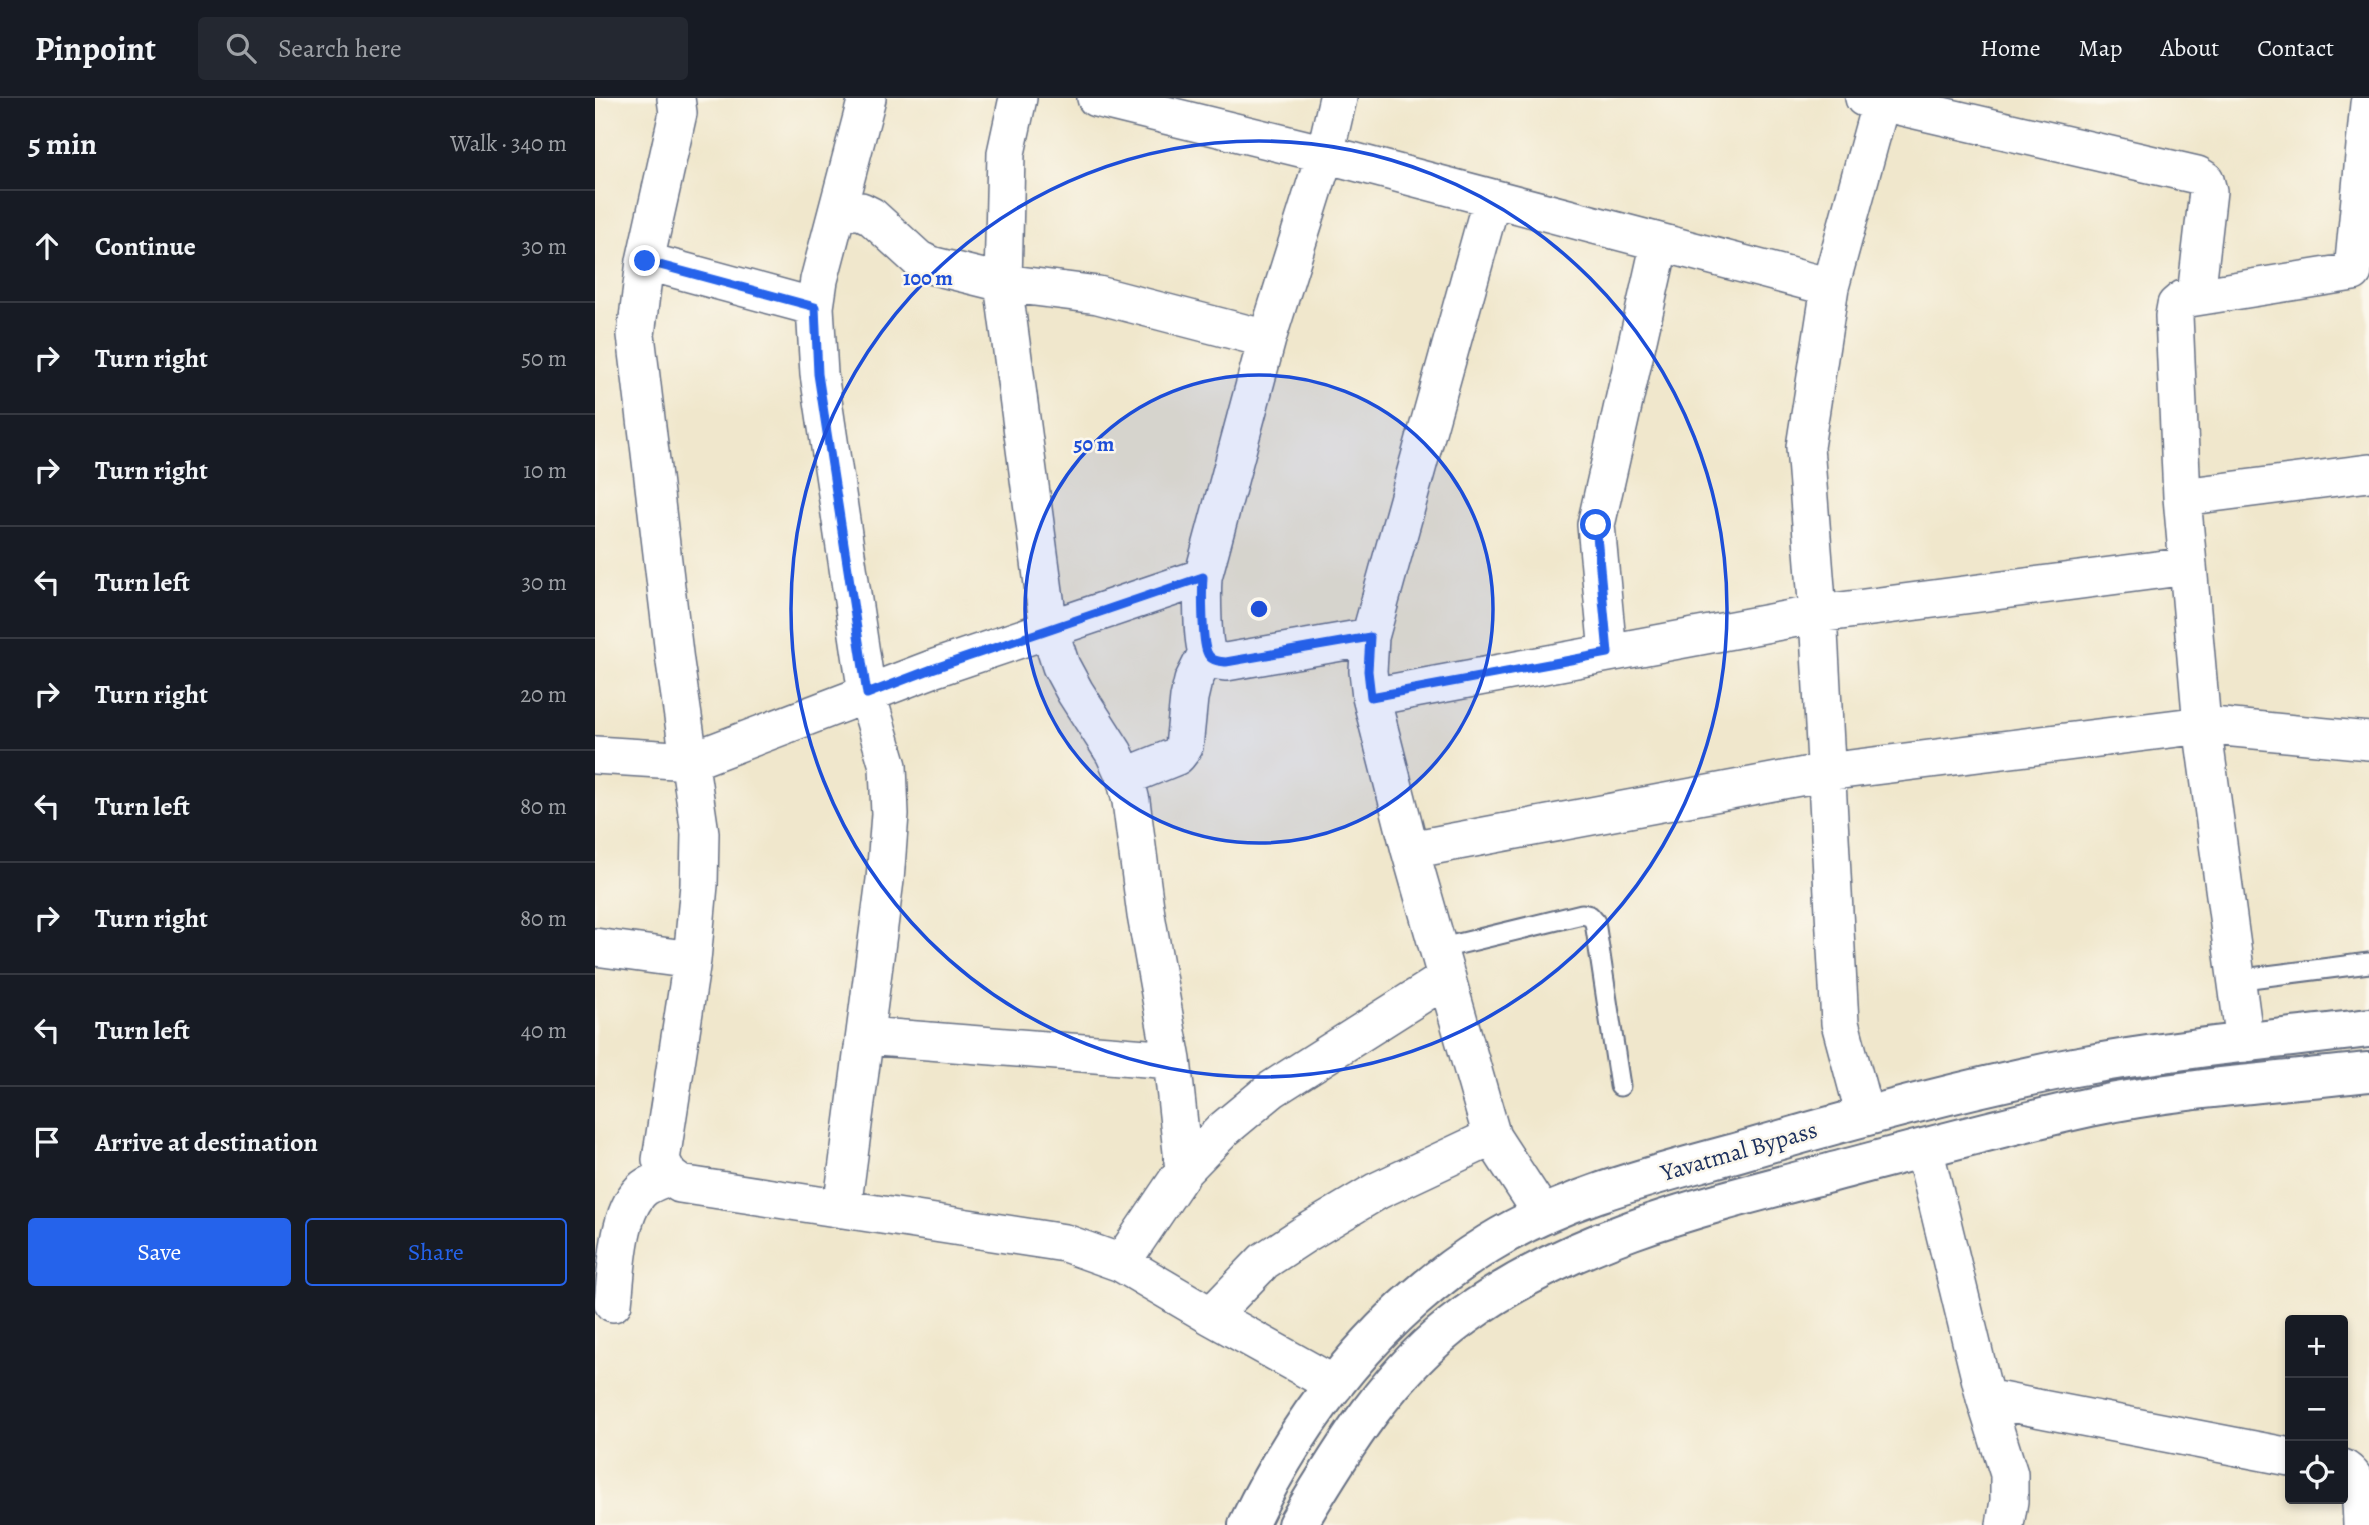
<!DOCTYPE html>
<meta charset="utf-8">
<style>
:root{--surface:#171b24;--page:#242831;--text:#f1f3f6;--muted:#9ea1a6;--line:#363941;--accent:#2563eb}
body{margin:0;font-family:Alegreya,serif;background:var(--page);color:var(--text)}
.controls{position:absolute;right:21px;bottom:21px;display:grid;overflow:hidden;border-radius:7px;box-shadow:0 4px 10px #0003}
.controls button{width:63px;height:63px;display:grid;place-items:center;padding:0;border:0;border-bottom:2px solid var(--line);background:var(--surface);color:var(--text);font:35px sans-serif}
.stop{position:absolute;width:21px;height:21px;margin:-16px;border:5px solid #2563eb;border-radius:50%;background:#fff}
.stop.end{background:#2563eb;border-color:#fff;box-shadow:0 2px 7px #0008}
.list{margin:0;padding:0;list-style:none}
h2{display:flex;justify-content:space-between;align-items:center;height:91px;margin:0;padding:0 28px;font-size:30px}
h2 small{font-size:23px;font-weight:400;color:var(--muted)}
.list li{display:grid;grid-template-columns:46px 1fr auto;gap:21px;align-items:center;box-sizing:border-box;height:112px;padding:0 28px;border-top:2px solid var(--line)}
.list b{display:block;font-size:26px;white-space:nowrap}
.list em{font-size:23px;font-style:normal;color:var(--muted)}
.actions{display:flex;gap:14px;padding:21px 28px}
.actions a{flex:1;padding:16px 0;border:2px solid var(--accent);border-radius:7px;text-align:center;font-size:24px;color:var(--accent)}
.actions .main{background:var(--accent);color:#fff}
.icon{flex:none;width:38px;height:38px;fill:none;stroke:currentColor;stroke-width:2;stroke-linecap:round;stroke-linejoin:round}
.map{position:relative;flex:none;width:1774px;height:1427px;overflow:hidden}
header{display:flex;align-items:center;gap:42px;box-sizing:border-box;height:98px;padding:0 35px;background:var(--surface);border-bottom:2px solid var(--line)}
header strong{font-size:33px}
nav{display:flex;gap:38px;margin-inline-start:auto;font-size:24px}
.search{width:490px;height:63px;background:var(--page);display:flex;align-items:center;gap:18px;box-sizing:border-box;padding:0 24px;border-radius:7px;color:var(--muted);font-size:26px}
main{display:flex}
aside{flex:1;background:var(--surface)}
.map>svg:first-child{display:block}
</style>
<header>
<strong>Pinpoint</strong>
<div class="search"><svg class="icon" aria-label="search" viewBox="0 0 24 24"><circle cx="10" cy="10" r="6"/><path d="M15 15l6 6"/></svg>Search here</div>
<nav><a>Home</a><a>Map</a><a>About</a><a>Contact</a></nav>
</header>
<main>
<aside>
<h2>5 min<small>Walk · 340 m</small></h2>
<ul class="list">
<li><svg class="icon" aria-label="ahead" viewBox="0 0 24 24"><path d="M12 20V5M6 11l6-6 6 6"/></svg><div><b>Continue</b></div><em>30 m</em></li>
<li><svg class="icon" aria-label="right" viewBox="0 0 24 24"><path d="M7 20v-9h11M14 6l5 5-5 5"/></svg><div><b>Turn right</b></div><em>50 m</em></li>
<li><svg class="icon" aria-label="right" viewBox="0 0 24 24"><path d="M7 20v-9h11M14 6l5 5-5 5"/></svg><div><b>Turn right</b></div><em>10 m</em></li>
<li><svg class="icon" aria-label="left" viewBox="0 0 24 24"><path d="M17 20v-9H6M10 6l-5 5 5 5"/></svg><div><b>Turn left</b></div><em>30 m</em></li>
<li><svg class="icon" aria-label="right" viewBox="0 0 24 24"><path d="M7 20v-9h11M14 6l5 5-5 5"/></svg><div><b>Turn right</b></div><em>20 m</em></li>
<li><svg class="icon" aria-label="left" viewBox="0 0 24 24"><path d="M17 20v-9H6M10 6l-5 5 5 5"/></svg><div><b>Turn left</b></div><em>80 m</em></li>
<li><svg class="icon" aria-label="right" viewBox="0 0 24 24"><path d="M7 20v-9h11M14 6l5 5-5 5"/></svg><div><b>Turn right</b></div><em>80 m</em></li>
<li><svg class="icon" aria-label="left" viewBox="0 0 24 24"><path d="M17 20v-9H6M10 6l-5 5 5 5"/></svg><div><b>Turn left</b></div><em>40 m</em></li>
<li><svg class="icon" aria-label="arrive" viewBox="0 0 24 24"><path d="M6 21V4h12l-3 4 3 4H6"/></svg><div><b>Arrive at destination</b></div></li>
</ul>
<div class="actions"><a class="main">Save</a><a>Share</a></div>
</aside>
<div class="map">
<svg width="1774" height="1427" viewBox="0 0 1774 1427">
<rect width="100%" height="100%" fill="#fbf7ec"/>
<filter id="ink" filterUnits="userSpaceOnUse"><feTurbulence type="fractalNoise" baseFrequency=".0143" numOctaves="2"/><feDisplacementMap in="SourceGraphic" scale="14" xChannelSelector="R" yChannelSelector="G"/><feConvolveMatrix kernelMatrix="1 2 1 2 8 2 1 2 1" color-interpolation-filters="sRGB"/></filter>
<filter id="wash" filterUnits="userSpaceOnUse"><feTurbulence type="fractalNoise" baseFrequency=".00686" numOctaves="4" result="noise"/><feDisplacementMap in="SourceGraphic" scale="28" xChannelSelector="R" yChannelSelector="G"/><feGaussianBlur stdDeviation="1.57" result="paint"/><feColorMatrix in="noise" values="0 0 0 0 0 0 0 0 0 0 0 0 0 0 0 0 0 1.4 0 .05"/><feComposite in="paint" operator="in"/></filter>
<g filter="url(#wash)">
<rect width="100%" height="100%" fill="#f0e7cc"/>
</g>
<g filter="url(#ink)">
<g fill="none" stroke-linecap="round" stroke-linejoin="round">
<defs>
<path id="service" d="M843 851 987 816 995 818 1000 824 1025 988
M1640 882 1774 865"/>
<path id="minor" d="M81 0 83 15 50 163 41 237 80 564 105 735 104 787 97 862 66 1062 74 1078 85 1086 470 1145 526 1165 616 1218 740 1287
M423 0 411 55 408 185 454 531 466 568 480 594 519 655 530 679 536 703 551 817 577 962 589 1072
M501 0 730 56 1235 189
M743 0 730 56 672 241 608 479C607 494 607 542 612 554 615 563 624 563 631 564L775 539
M1269 0 1602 77 1610 82 1613 93 1601 198
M897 100 775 539 773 573 776 599 815 752 897 1039 948 1117
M243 113H266L276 118 323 161 335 167 408 185 503 197 672 241
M50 163 220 209
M1587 399 1774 375
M1013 555 1001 427 1065 144
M776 599 1223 516 1593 468
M0 657 96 663 337 571 608 479
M530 679 582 658 589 649 594 600 598 583 612 555
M815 752 1231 674 1607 627 1774 643
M0 849 97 862
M270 938 577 962
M1650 945 1607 627 1587 399 1579 218 1581 207 1588 201 1758 174 1774 6
M1270 1018 1245 925 1223 516 1210 349 1235 189 1287 0
M1329 1050 1390 1300 1414 1376V1403L1410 1427
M247 1111 290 782 295 716 293 668 272 596 224 276 220 209 224 182 272 0
M526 1165 589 1072 629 1031 676 992 852 880
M18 1205C22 1172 22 1112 49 1090 56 1085 66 1082 74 1078
M616 1218 669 1163 710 1136 782 1093 897 1039
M1390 1300 1695 1359
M1748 1370C1768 1382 1766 1406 1767 1427"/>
<path id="primary" d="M653 1427C706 1315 787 1212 893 1146 970 1098 1061 1077 1147 1053 1257 1021 1367 991 1479 969 1576 951 1676 942 1774 930
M702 1427C747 1351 795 1272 868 1219 973 1142 1099 1110 1223 1078 1314 1054 1404 1029 1495 1009 1587 990 1681 984 1774 974"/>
</defs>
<!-- service casing -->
<use href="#service" stroke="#666f84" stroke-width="23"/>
<!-- minor casing -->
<use href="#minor" stroke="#666f84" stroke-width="40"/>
<!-- primary casing -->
<use href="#primary" stroke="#666f84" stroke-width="42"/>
<!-- service -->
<use href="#service" stroke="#fff" stroke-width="19"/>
<!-- minor -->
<use href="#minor" stroke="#fff" stroke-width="37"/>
<!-- primary -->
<use href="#primary" stroke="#fff" stroke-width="38"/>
</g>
</g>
<g fill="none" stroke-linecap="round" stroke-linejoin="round" filter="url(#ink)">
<!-- route -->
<path stroke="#2563eb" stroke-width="9" d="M50 163 220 209 223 276 272 596 337 571 608 479C607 493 607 542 612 554 615 563 624 563 631 564L775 539 773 573 776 599 1013 555 1001 427"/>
</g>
<!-- distance rings -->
<circle cx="664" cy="511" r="234" fill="#1d4ed8" fill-opacity=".12"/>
<g fill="none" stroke="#1d4ed8" stroke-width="3.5">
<circle cx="664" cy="511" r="234"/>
<circle cx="664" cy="511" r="468"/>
</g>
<g text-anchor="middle" stroke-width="5" stroke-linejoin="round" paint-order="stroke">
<!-- street labels -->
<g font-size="24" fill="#1b2f5e" stroke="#fbf7ec">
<text transform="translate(1144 1053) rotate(-16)" y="8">Yavatmal Bypass</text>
</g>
</g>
<circle cx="664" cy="511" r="10" fill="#1d4ed8" stroke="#fbf7ec" stroke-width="3.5"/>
<g font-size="21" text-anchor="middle" font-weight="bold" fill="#1d4ed8" stroke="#fbf7ec" stroke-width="5" stroke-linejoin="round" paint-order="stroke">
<text x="333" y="187">100 m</text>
<text x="499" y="353">50 m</text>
</g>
</svg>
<div class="controls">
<button>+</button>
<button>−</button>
<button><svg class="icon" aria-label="locate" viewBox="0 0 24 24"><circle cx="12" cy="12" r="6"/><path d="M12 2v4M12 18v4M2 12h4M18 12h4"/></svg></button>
</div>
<div class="stop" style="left:1001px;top:427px"></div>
<div class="stop end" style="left:50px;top:163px"></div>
</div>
</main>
